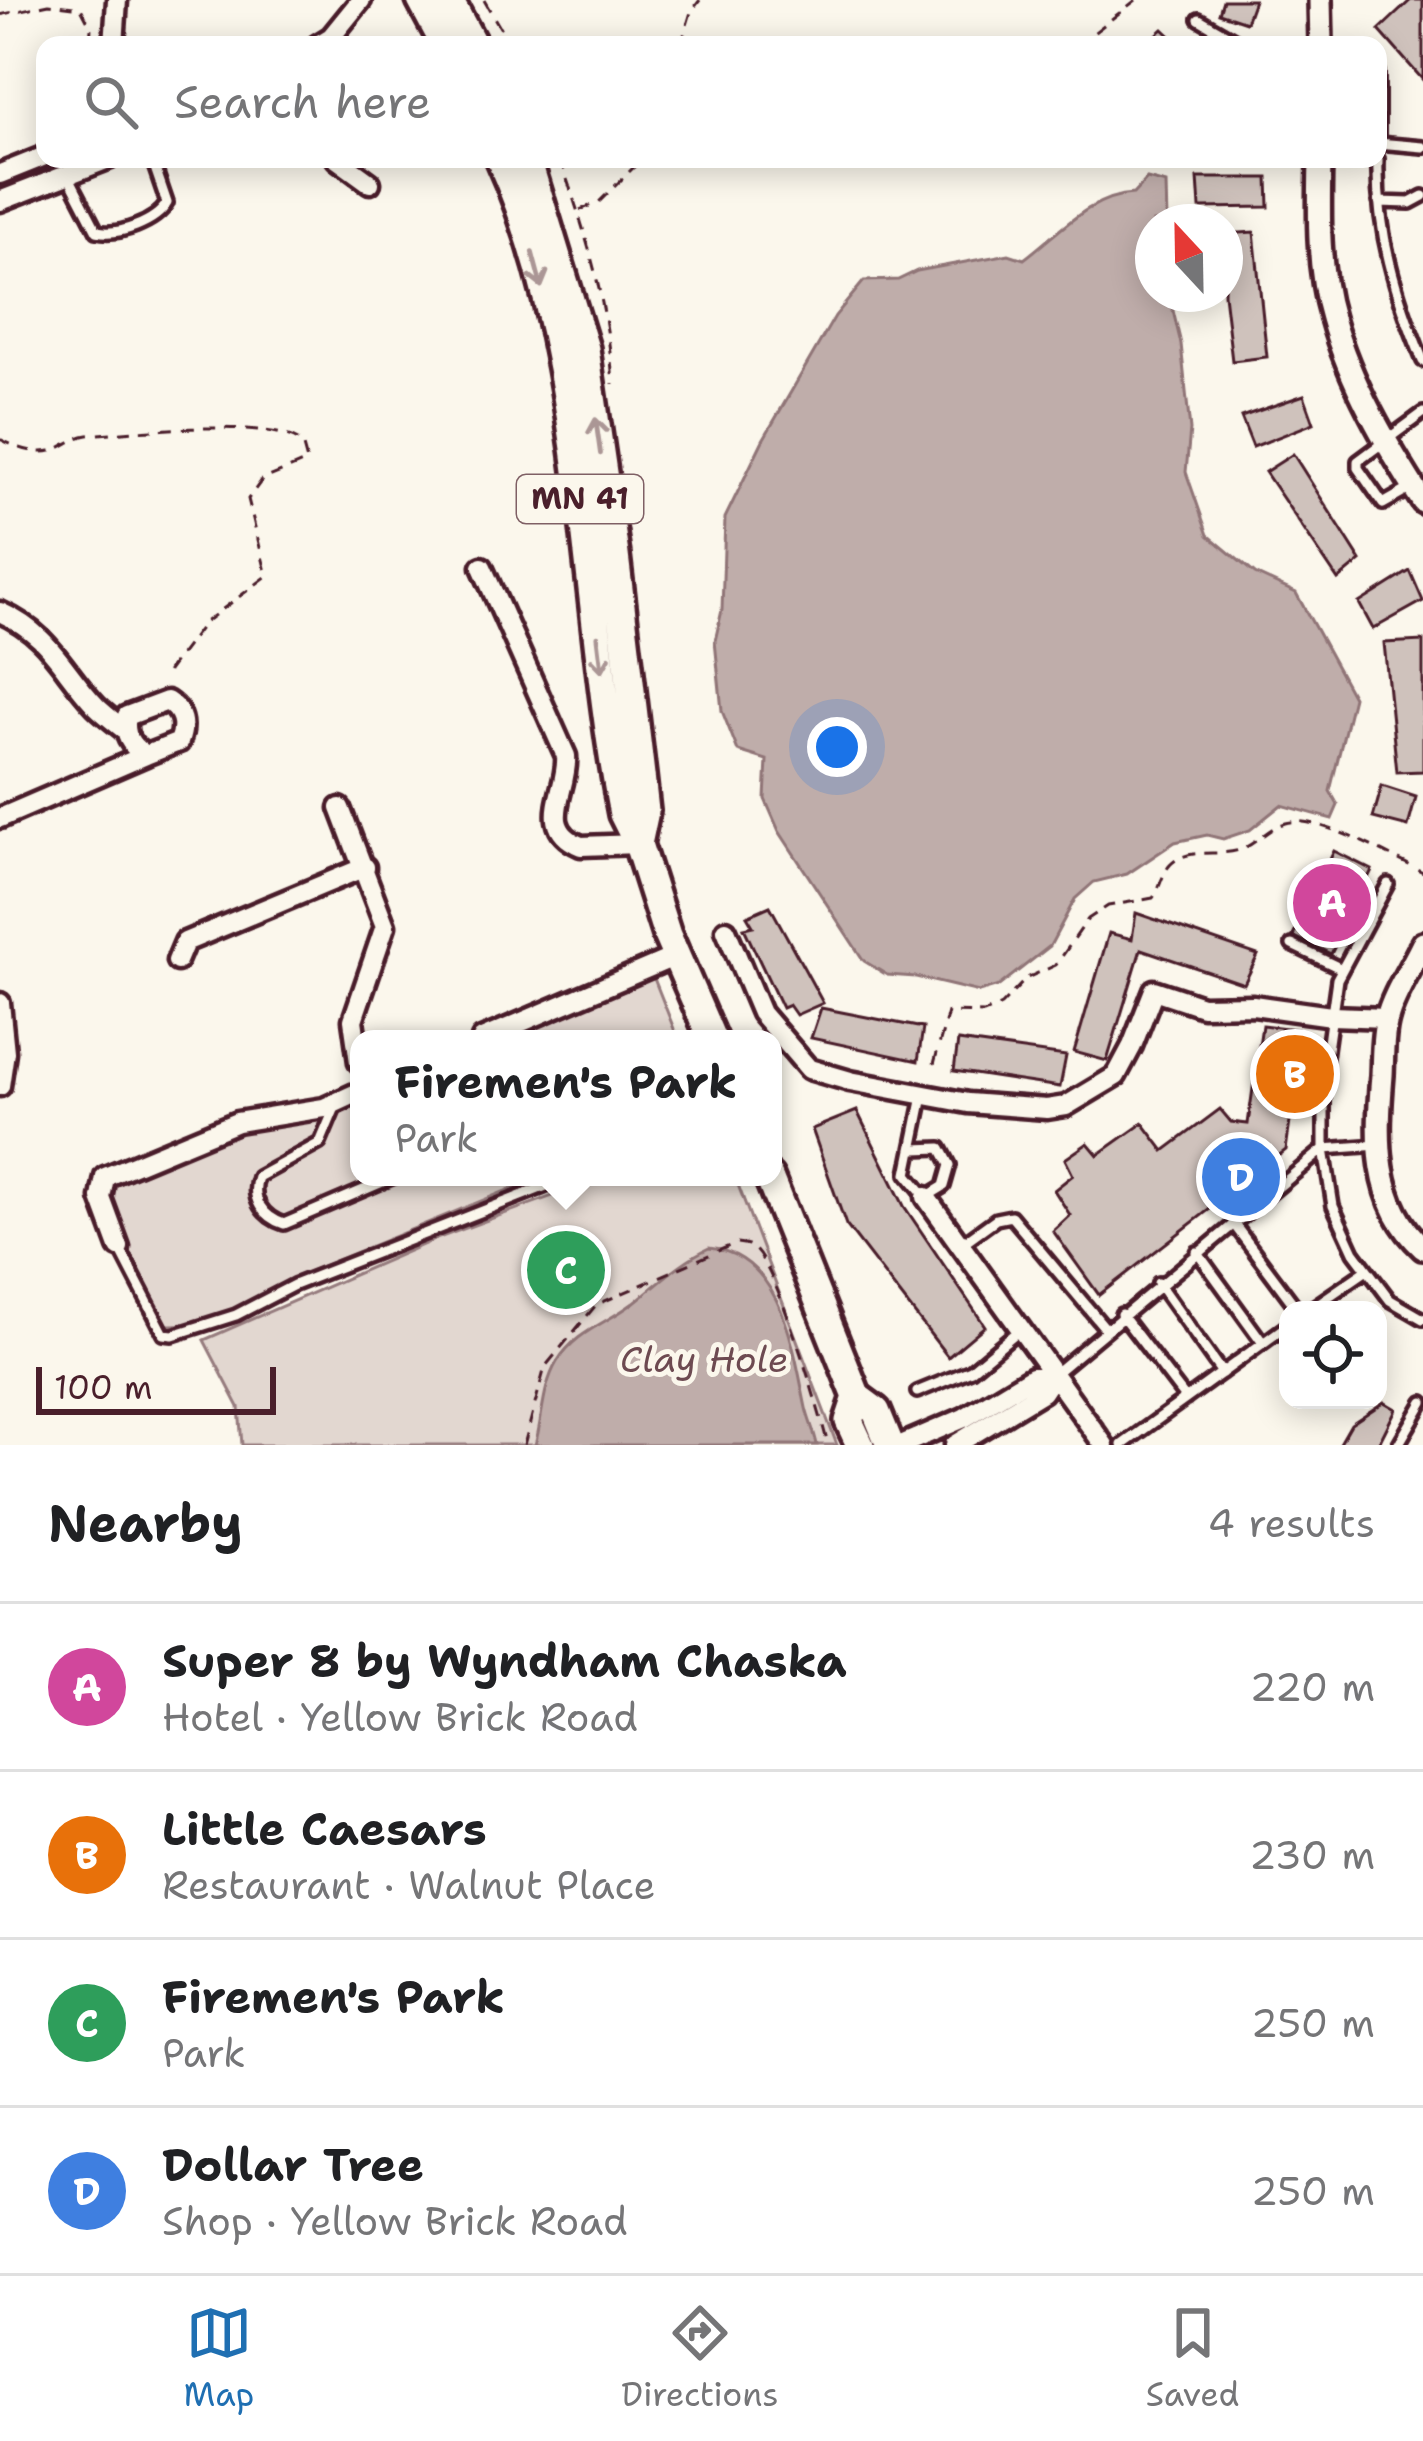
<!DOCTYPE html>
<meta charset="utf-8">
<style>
:root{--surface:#fff;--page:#f2f2f2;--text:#202124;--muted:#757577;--line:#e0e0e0;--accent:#1f6fb2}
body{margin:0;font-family:"Shantell Sans",sans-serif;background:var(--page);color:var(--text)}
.controls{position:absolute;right:36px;bottom:36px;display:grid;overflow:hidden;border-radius:24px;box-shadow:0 6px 30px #0003}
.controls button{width:108px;height:108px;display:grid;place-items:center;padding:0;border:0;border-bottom:3px solid var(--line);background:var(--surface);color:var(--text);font:60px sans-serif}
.compass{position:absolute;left:1135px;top:204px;width:108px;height:108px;border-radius:50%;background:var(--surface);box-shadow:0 6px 30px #0003;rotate:338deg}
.scale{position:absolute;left:36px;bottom:30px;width:240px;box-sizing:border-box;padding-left:12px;border:6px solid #4a1f2b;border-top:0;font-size:33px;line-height:42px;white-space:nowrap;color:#4a1f2b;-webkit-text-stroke:9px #fbf7ec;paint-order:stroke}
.you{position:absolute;left:837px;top:747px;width:42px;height:42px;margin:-30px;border:9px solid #fff;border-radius:50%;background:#1a73e8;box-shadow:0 0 0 18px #1a73e833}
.badge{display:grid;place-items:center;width:78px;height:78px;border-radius:50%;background:var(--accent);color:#fff;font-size:39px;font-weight:700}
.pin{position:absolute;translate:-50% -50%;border:6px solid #fff;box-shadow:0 3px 12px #0006}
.popup{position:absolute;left:350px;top:1030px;width:432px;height:156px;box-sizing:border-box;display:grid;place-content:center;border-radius:24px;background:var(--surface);filter:drop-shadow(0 3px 9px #0005);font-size:39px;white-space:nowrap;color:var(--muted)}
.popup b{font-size:45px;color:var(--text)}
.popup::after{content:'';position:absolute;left:50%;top:100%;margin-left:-24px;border:24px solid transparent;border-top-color:var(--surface)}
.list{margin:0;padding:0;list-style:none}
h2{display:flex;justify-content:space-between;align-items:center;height:156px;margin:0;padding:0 48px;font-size:51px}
h2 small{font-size:39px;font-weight:400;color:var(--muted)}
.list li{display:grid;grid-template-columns:78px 1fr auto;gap:36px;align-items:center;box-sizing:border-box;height:168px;padding:0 48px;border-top:3px solid var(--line)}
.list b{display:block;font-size:45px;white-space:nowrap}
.list p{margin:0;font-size:39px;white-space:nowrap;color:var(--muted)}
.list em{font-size:39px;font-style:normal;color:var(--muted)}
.icon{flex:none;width:66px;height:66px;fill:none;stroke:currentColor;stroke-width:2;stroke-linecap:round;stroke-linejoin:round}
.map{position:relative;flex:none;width:1423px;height:1445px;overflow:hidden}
.search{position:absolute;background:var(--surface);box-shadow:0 6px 30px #0003;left:36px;right:36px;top:36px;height:132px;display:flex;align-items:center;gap:30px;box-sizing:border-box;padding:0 42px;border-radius:24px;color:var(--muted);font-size:45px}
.sheet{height:828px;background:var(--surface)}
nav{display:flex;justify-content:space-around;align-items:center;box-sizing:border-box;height:168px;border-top:3px solid var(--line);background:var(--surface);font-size:33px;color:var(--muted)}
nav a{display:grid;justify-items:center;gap:6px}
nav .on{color:var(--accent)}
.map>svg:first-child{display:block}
</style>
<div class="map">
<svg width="1423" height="1445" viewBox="0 0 1423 1445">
<rect width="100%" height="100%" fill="#fbf7ec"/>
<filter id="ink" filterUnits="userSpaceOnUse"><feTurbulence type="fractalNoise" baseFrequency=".00833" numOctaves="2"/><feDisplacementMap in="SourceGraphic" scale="24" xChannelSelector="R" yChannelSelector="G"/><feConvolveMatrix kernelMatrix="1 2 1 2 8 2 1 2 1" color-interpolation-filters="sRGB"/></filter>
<g filter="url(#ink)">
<!-- green -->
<path fill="#e2d7d0" stroke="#967b7e" stroke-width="3" d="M653 976 678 1039H508Z
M359 1104V1177H540L288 1280C259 1302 203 1327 166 1325L107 1204 113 1187 249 1126 321 1117Z
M604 1177H735L837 1445H242L239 1407 204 1340 436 1239Z"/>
<!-- water -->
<path fill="#bfadaa" stroke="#907477" stroke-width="3" d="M1147 179 1166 184 1167 222H1153V294H1169L1181 344 1190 430 1186 472 1208 535 1255 574 1296 593 1353 697 1330 791 1338 805 1332 819 1281 805 1250 830 1223 839 1207 835 1175 842 1127 874 1094 882 1075 899 1050 946 999 986 979 992 916 977 887 975 864 961 779 831 765 799 767 760 738 751 722 711 715 641 722 610 725 518 763 440 835 316 864 281 898 280 917 271 1009 254 1024 259C1058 234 1089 196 1133 194Z
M709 1248C783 1255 794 1352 806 1408 809 1421 815 1433 817 1445H535C543 1418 542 1387 557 1362 575 1332 605 1324 632 1304 658 1284 679 1262 709 1248Z"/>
<!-- building -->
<path fill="#cfc2bc" stroke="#4a1f2b" stroke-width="3" d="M1223 0H1254L1246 22 1219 13Z
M1411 0H1423V80L1379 30Z
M1163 29 1180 45H1145Z
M1198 178H1268L1269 207 1200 208Z
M1254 232 1267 357 1232 361 1224 294 1225 234Z
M1304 395 1314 423 1253 447 1241 417Z
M1293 454 1361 561 1338 580 1265 472Z
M1410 571 1423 601 1373 629 1359 603Z
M1423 641V771L1397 772 1384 643Z
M1382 786 1416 797 1408 827 1373 818Z
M1334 851 1372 870 1331 954 1293 936Z
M770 906 823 1003 796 1015 789 1005 782 1008 744 928 753 926 747 916Z
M1136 913 1258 955 1244 984 1141 949 1107 1061 1074 1052 1109 933 1132 939Z
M821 1008 923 1028 918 1061 811 1038Z
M1262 1025 1303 1030 1286 1150 1099 1295 1053 1231 1070 1215 1054 1190 1073 1175 1065 1159 1088 1143 1098 1155 1143 1123 1164 1151 1220 1109 1231 1122 1248 1124Z
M958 1041 1066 1056 1060 1087 954 1071Z
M857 1111 904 1206 985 1326 948 1357 846 1225 812 1129Z
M1384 1402 1396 1409 1378 1445H1339L1351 1424Z"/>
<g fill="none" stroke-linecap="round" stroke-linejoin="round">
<defs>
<path id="service" d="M1199 19 1244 45
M1378 72V150
M1378 143 1423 147
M1378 159C1376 230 1396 296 1423 361
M67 173 97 231C119 236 156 222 167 203L152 159
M1379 202 1410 203 1423 196
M1413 487 1383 504 1358 468V461L1423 413
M1388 884 1337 979 1324 1071V1149L1333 1206 1354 1252 1390 1300 1423 1319
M1292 945 1342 969
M336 1105 320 1143 258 1177C250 1199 263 1217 284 1224L394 1177
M915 1149 941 1148 950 1165 944 1186 926 1197 907 1174 923 1096
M1233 1223 1298 1310
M960 1245 996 1219 1011 1216 1105 1328
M119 1247 164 1334 173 1335 236 1315 294 1285 569 1177
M1197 1252 1263 1343
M1158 1283 1222 1373
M1309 1310 1367 1270
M1121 1314 1186 1399
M1054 1374 1324 1149 1379 1145
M917 1392 971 1370 1019 1330
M1122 1445 1288 1325
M1398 1445 1423 1402"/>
<path id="minor" d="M114 45 117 0
M318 45 331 37 361 0
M337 159 370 183
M0 174 45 156
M0 201 108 159
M482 567 566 756C569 790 535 827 581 846L638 844
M0 612C51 635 61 669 96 706 105 715 116 723 126 731
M167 701C182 711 186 724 179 742L146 755C130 747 123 734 127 716Z
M340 808 385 926 353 1020 359 1062
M0 818 146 755
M726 930 761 1013 809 1069 850 1081 968 1103 1047 1109 1066 1106 1116 1076 1132 1046 1154 990 1202 1006 1253 1005 1331 1016 1387 1018
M177 961 185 942 365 867
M0 1003 5 1052 0 1086
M482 1039 676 956
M926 1197 1104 1445
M119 1247 101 1198 105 1177 237 1122 324 1108 359 1092
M901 1445 964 1418 1032 1377 1054 1374
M955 1445 1042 1392 1054 1374"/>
<path id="tertiary" d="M1320 0 1321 45
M1320 159C1319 211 1317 268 1332 318 1350 383 1387 446 1423 502
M1423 943C1412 967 1393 994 1387 1019 1382 1036 1383 1057 1382 1075 1377 1136 1373 1203 1423 1248"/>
<path id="primary" d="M421 0 445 45
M449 0 473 45
M500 159C589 355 582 605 623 814L638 844 667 935 712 1039
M527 159 585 349 615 555 641 775 645 811 638 844
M769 1177 857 1397 876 1411 890 1445
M857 1397 849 1421 860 1445"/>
</defs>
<!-- service casing -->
<use href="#service" stroke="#4a1f2b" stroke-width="18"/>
<!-- minor casing -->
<use href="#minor" stroke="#4a1f2b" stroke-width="27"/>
<!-- tertiary casing -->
<use href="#tertiary" stroke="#4a1f2b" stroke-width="30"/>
<!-- primary casing -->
<use href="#primary" stroke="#4a1f2b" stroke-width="36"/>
<!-- path -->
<path stroke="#4a1f2b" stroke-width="3" stroke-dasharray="12 9" stroke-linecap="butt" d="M484 0 510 45
M0 15 49 4 81 8 91 27 90 45
M681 45 691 12 700 0
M1078 45 1136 0
M560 159C586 233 608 305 613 384
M580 210 599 202 642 159
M0 439C15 447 37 456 54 450 67 445 75 437 88 435 128 431 276 418 302 443L307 461 262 480 248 499 267 576 204 623 168 671 167 678
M934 1064 948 1012 984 1013 1001 1005 1027 978 1056 965 1088 919 1108 906 1153 898C1160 888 1162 874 1170 865 1187 846 1220 858 1242 849 1259 842 1271 824 1291 822 1322 817 1394 858 1423 872
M524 1445 545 1367 596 1305 736 1243C745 1244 747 1243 754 1249 778 1270 819 1409 828 1445"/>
<!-- service -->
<use href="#service" stroke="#fbf7ec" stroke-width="9"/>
<!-- minor -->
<use href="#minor" stroke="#fbf7ec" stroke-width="18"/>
<!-- tertiary -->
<use href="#tertiary" stroke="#fbf7ec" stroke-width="21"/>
<!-- primary -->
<use href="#primary" stroke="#fbf7ec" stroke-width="27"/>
</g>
<!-- one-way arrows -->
<defs><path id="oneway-shaft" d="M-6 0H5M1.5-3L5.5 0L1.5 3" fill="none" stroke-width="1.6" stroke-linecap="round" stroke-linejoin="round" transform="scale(3)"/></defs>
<g stroke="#ab9695">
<use href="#oneway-shaft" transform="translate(537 270) rotate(75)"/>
<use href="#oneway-shaft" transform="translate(598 436) rotate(-98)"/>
<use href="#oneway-shaft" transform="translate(600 654) rotate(83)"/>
</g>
</g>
<g text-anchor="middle" stroke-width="10" stroke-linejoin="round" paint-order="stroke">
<!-- shield labels -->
<rect fill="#fbf7ec" stroke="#7f6065" stroke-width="3" x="517" y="475" width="126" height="48" rx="9"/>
<g font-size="30" font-weight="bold" fill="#4a1f2b">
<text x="580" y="509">MN 41</text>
</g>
<!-- water labels -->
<g font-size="36" font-style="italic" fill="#6d4a51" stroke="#fbf7ec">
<text x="704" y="1372">Clay Hole</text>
</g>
</g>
</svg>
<div class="controls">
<button><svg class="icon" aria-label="locate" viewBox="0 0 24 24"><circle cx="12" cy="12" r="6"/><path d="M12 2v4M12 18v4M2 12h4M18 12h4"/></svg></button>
</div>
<svg class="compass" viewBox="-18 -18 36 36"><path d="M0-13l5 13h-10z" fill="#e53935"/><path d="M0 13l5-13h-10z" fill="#757577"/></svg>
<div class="scale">100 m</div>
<div class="you"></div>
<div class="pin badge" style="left:1332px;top:903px;background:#d1479c">A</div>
<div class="pin badge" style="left:1295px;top:1074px;background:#e8710a">B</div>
<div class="pin badge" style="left:566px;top:1270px;background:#2e9e5b">C</div>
<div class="popup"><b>Firemen's Park</b>Park</div>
<div class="pin badge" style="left:1241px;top:1177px;background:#3f7fe0">D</div>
<div class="search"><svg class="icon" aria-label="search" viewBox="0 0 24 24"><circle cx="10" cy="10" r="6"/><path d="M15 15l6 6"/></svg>Search here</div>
</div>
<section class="sheet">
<h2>Nearby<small>4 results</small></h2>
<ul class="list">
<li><span class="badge" style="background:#d1479c">A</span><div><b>Super 8 by Wyndham Chaska</b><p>Hotel · Yellow Brick Road</p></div><em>220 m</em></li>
<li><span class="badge" style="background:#e8710a">B</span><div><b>Little Caesars</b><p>Restaurant · Walnut Place</p></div><em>230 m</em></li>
<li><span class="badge" style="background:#2e9e5b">C</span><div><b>Firemen's Park</b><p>Park</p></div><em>250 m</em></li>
<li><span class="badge" style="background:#3f7fe0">D</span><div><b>Dollar Tree</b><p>Shop · Yellow Brick Road</p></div><em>250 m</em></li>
</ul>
</section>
<nav>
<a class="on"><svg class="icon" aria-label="map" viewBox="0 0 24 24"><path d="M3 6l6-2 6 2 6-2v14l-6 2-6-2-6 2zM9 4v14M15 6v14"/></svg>Map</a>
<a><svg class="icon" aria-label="directions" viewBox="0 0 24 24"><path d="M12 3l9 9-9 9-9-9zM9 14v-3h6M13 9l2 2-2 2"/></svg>Directions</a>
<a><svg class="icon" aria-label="saved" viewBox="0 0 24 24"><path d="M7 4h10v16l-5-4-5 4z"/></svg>Saved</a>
</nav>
